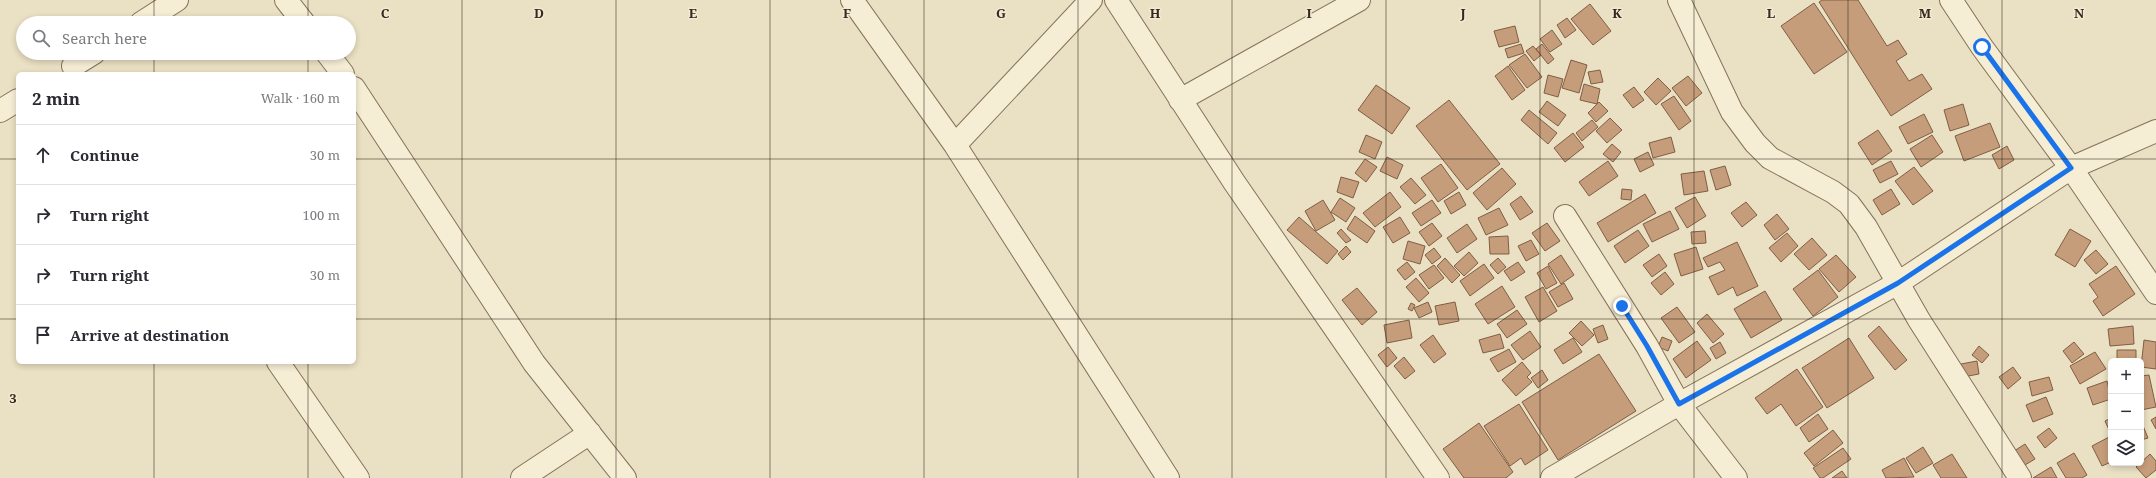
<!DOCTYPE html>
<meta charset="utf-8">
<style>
:root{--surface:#fff;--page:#f2f2f3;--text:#2b2b33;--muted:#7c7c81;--line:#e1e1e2}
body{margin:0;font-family:"Noto Serif",serif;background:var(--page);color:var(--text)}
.controls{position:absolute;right:12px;bottom:12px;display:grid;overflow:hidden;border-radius:6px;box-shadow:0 2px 6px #0003}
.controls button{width:36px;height:36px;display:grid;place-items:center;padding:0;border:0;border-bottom:1px solid var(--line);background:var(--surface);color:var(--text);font:20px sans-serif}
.stop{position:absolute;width:12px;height:12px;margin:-9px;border:3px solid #1a73e8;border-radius:50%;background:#fff}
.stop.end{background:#1a73e8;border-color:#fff;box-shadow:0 1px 4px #0008}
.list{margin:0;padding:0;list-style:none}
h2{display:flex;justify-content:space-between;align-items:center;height:52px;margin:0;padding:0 16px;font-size:17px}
h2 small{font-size:13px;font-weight:400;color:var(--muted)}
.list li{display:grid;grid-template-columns:26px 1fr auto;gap:12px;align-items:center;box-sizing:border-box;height:60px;padding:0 16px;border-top:1px solid var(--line)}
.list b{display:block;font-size:15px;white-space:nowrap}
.list em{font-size:13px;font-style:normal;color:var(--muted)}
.icon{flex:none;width:22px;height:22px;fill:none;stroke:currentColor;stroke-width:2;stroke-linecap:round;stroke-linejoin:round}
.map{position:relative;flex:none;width:2156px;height:478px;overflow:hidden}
.search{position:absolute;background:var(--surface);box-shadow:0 2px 6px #0003;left:16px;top:16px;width:340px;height:44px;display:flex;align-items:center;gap:10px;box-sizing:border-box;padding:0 14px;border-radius:22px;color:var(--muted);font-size:15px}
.panel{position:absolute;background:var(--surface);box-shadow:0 2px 6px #0003;left:16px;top:72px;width:340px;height:292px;border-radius:6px}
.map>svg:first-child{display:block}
</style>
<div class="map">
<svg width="2156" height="478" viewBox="0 0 2156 478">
<rect width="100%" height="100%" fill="#eae0c3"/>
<!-- building -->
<path fill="#c69d7b" stroke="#805e43" d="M1822 0H1858L1887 46 1898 40 1907 54 1896 61 1909 81 1922 74 1932 89 1891 116 1819 2Z
M1814 3 1847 52 1814 74 1781 26Z
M1590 4 1611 31 1593 45 1571 19Z
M1567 18 1576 30 1565 38 1557 25Z
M1515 26 1519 42 1499 47 1494 31Z
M1552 30 1562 44 1550 52 1540 39Z
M1521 44 1524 53 1508 58 1505 49Z
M1542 44 1554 59 1548 64 1536 49Z
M1533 46 1541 55 1534 61 1526 51Z
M1525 54 1542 77 1527 88 1509 65Z
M1571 60 1587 65 1579 93 1562 88Z
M1508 66 1525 90 1512 100 1495 76Z
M1600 70 1603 82 1591 84 1588 72Z
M1548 75 1563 79 1558 97 1544 93Z
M1688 76 1702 93 1686 106 1672 88Z
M1658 78 1671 91 1656 105 1644 92Z
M1584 84 1600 89 1597 104 1580 100Z
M1376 85 1410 108 1392 134 1358 110Z
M1634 87 1644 100 1633 108 1623 95Z
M1674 96 1691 121 1679 130 1661 104Z
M1449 100 1500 164 1467 190 1416 126Z
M1547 101 1566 115 1558 126 1539 112Z
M1599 102 1608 111 1596 122 1588 113Z
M1963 104 1969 125 1950 131 1944 110Z
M1529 110 1557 133 1548 144 1521 120Z
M1924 114 1933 132 1908 144 1899 127Z
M1610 118 1622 130 1607 143 1596 131Z
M1592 120 1598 127 1582 141 1576 133Z
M1990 123 2000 147 1964 161 1955 136Z
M1878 130 1892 151 1872 165 1858 143Z
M1573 133 1584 147 1565 162 1554 148Z
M1366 135 1382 142 1375 159 1359 152Z
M1932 135 1943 152 1921 167 1910 149Z
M1671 137 1675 152 1653 158 1649 143Z
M1612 144 1621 152 1613 162 1603 154Z
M2007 146 2014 160 1999 169 1992 155Z
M1648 152 1654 165 1640 172 1634 159Z
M1387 157 1403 165 1397 179 1380 171Z
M1365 159 1377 167 1366 182 1355 173Z
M1608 161 1618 176 1589 196 1579 182Z
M1891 161 1898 174 1880 183 1873 170Z
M1441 164 1458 188 1438 202 1421 178Z
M1725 166 1731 185 1716 190 1710 170Z
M1914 167 1933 191 1913 205 1895 181Z
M1502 168 1516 184 1487 210 1473 193Z
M1704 171 1708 191 1684 195 1681 174Z
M1341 177 1359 182 1353 198 1337 192Z
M1411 178 1426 195 1415 204 1400 187Z
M1622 189 1632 190 1631 200 1621 199Z
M1891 189 1900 204 1882 215 1873 200Z
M1390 192 1401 207 1375 227 1363 213Z
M1459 192 1466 205 1451 214 1444 201Z
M1645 194 1656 213 1608 242 1597 223Z
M1521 196 1533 212 1520 220 1510 204Z
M1695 197 1706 216 1687 228 1675 208Z
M1340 198 1355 208 1346 222 1331 212Z
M1323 200 1335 220 1316 231 1305 211Z
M1432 200 1441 213 1421 226 1412 213Z
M1746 202 1757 215 1742 227 1731 213Z
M1499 208 1508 225 1486 235 1478 218Z
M1670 211 1679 229 1652 242 1643 224Z
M1777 214 1789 229 1775 240 1764 225Z
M1355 216 1375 231 1367 243 1347 229Z
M1299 217 1338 251 1327 264 1287 230Z
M1400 217 1410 233 1393 243 1383 227Z
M1432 223 1442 236 1429 246 1419 232Z
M1547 223 1560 241 1545 251 1532 233Z
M1467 224 1477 239 1457 253 1447 238Z
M1341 229 1351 240 1346 243 1337 233Z
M2070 229 2091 241 2075 267 2055 255Z
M1638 230 1649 246 1625 263 1614 246Z
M1705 231 1706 243 1692 244 1691 232Z
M1787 233 1798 246 1781 262 1769 248Z
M1508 236 1509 254H1490L1489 237Z
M1812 238 1827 255 1809 270 1794 254Z
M1531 240 1539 254 1526 261 1518 246Z
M1408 241 1425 246 1420 264 1403 259Z
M1737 242 1758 286 1737 296 1733 287 1718 295 1709 277 1725 270 1720 262 1708 267 1703 258Z
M1346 246 1351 252 1343 260 1338 254Z
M1696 247 1703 269 1681 276 1674 254Z
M1434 248 1441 257 1432 264 1425 255Z
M2096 250 2108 264 2096 274 2084 260Z
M1469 252 1478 263 1464 276 1454 266Z
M1659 254 1667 266 1652 277 1643 265Z
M1561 255 1574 275 1561 284 1548 264Z
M1836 255 1856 277 1839 292 1819 269Z
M1445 258 1460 275 1452 283 1437 266Z
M1498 258 1506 267 1498 274 1490 265Z
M1407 262 1415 272 1405 280 1397 270Z
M1518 262 1525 272 1511 281 1504 271Z
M1484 264 1494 278 1470 296 1460 281Z
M1434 265 1444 278 1429 289 1419 275Z
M1548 266 1557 283 1546 289 1537 273Z
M2116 266 2135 294 2103 316 2093 301 2098 297 2089 284Z
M1818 270 1838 297 1813 316 1793 289Z
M1665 272 1674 284 1661 295 1651 283Z
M1416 278 1429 293 1419 302 1406 287Z
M1564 283 1573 299 1558 307 1549 292Z
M1502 286 1515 307 1488 324 1475 304Z
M1543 287 1557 311 1539 322 1525 297Z
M1357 288 1377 312 1362 325 1342 300Z
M1765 291 1782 320 1751 338 1734 309Z
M1428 302 1432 312 1419 318 1414 308Z
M1455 302 1459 321 1439 325 1435 306Z
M1411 303 1415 305 1412 311 1408 309Z
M1677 307 1695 332 1679 343 1661 318Z
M1517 310 1527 324 1507 338 1497 324Z
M1707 314 1724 334 1713 343 1697 323Z
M1409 320 1412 338 1387 343 1384 325Z
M1581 321 1594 335 1582 346 1569 333Z
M1603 325 1608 339 1598 343 1593 329Z
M1879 326 1907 360 1895 370 1868 336Z
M2133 326 2134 344 2110 346 2108 329Z
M1530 331 1541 347 1523 360 1511 345Z
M1500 334 1504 348 1483 353 1479 340Z
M1433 335 1446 354 1434 363 1420 345Z
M1662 337 1672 341 1668 351 1658 347Z
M1573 338 1582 352 1563 364 1554 350Z
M1849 338 1874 378 1827 408 1802 368Z
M2144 340 2156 342V369L2141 367Z
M1697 341 1711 360 1686 378 1673 359Z
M1720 342 1726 353 1716 359 1710 348Z
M2074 342 2084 354 2072 363 2063 351Z
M1979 346 1989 355 1982 363 1972 355Z
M1388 347 1397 358 1387 367 1378 355Z
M1509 349 1516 362 1498 372 1490 359Z
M2117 350H2136V361H2117Z
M2095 352 2106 369 2080 384 2070 366Z
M1599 354 1636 411 1558 460 1522 402Z
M1404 357 1415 371 1405 379 1394 366Z
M1977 361 1979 374 1963 377 1961 364Z
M1522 362 1531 373 1527 377 1532 382 1516 396 1502 380Z
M2013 367 2021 378 2008 389 1999 377Z
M1797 369 1823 407 1796 426 1781 404 1767 414 1755 398Z
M1542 370 1548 380 1538 388 1531 378Z
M2149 375 2156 407 2141 410V376Z
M2049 377 2053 390 2032 396 2029 382Z
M2107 381 2111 399 2093 405 2087 388Z
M2046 397 2053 414 2033 422 2026 405Z
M1519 404 1548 450 1525 465 1521 458 1510 466 1484 426Z
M1818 414 1828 429 1809 442 1800 428Z
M2156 417V429L2151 420Z
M2111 418V432H2110L2105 421Z
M2141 421 2148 438 2141 440Z
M1479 423 1513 472 1506 478H1464L1443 449Z
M2049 428 2057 438 2045 448 2037 437Z
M1833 430 1843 443 1814 466 1804 453Z
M2111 436V462L2102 466 2092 446Z
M2025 444 2035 459 2020 468 2011 453Z
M1923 447 1933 463 1916 473 1906 458Z
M1843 448 1851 459 1823 478H1820L1813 468Z
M2074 453 2087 475 2082 478H2066L2057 463Z
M1952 454 1967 478H1941L1933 465Z
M2150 454 2156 461V470L2146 478 2136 467Z
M1904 458 1914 477 1886 478 1882 470Z
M2051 467 2057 478H2033Z
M1842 471 1847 478H1832Z"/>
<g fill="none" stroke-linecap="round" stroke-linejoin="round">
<defs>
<path id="minor" d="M286 0 304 23
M852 0 955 145 1168 478
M1116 0 1234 182 1438 478
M1679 0 1732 112 1755 143 1770 158 1833 192 1849 204 1866 227 1919 320 2020 478
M1951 0 1982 47 2071 168 2156 293
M141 23 177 0
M327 53 343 74
M73 66 94 53
M354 88 534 363 625 478
M1180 100 1359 0
M0 111 18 100
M955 145 1091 0
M1565 216 1647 346 1679 404 1736 478
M278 362 358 478
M522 478 590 433
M1552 478 1679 404 1898 283 2071 168 2156 131"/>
</defs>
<!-- minor casing -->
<use href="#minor" stroke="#83725b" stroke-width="24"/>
<!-- minor -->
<use href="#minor" stroke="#f6edd5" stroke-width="22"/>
</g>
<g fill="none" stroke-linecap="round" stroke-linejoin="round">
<!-- route -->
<path stroke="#1a73e8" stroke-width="5" d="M1622 306 1647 346 1679 404 1898 283 2071 168 1982 47"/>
</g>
<!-- grid -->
<path fill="none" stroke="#342a1e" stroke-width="1" stroke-opacity="0.55" d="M154 0V23M308 0V23M462 0V478M616 0V478M770 0V478M924 0V478M1078 0V478M1232 0V478M1386 0V478M1540 0V478M1694 0V478M1848 0V478M2002 0V478M154 53V74M308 53V74M0 159H18M354 159H2156M0 319H18M354 319H2156M154 362V478M308 362V478"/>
<g font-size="13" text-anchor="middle" font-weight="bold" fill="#342a1e" stroke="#f2ead2" stroke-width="3" stroke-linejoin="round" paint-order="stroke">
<text x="385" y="18">C</text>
<text x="539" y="18">D</text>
<text x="693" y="18">E</text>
<text x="847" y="18">F</text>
<text x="1001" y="18">G</text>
<text x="1155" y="18">H</text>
<text x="1309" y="18">I</text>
<text x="1463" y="18">J</text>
<text x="1617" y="18">K</text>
<text x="1771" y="18">L</text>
<text x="1925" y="18">M</text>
<text x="2079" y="18">N</text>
<text x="13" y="403">3</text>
</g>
</svg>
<div class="controls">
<button>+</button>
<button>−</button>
<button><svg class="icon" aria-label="layers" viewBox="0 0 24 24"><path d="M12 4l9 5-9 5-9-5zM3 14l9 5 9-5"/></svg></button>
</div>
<div class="stop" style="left:1982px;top:47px"></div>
<div class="stop end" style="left:1622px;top:306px"></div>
<div class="search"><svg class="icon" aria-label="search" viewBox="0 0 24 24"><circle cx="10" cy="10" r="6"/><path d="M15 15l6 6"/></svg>Search here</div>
<section class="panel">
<h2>2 min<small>Walk · 160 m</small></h2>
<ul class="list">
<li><svg class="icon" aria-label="ahead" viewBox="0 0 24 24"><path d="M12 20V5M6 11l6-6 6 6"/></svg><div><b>Continue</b></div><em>30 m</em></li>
<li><svg class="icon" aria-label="right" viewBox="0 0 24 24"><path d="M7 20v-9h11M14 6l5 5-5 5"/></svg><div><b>Turn right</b></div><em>100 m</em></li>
<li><svg class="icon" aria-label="right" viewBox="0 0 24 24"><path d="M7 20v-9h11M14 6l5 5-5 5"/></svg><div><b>Turn right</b></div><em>30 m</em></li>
<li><svg class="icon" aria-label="arrive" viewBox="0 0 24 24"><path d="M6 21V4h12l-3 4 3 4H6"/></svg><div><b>Arrive at destination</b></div></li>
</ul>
</section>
</div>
